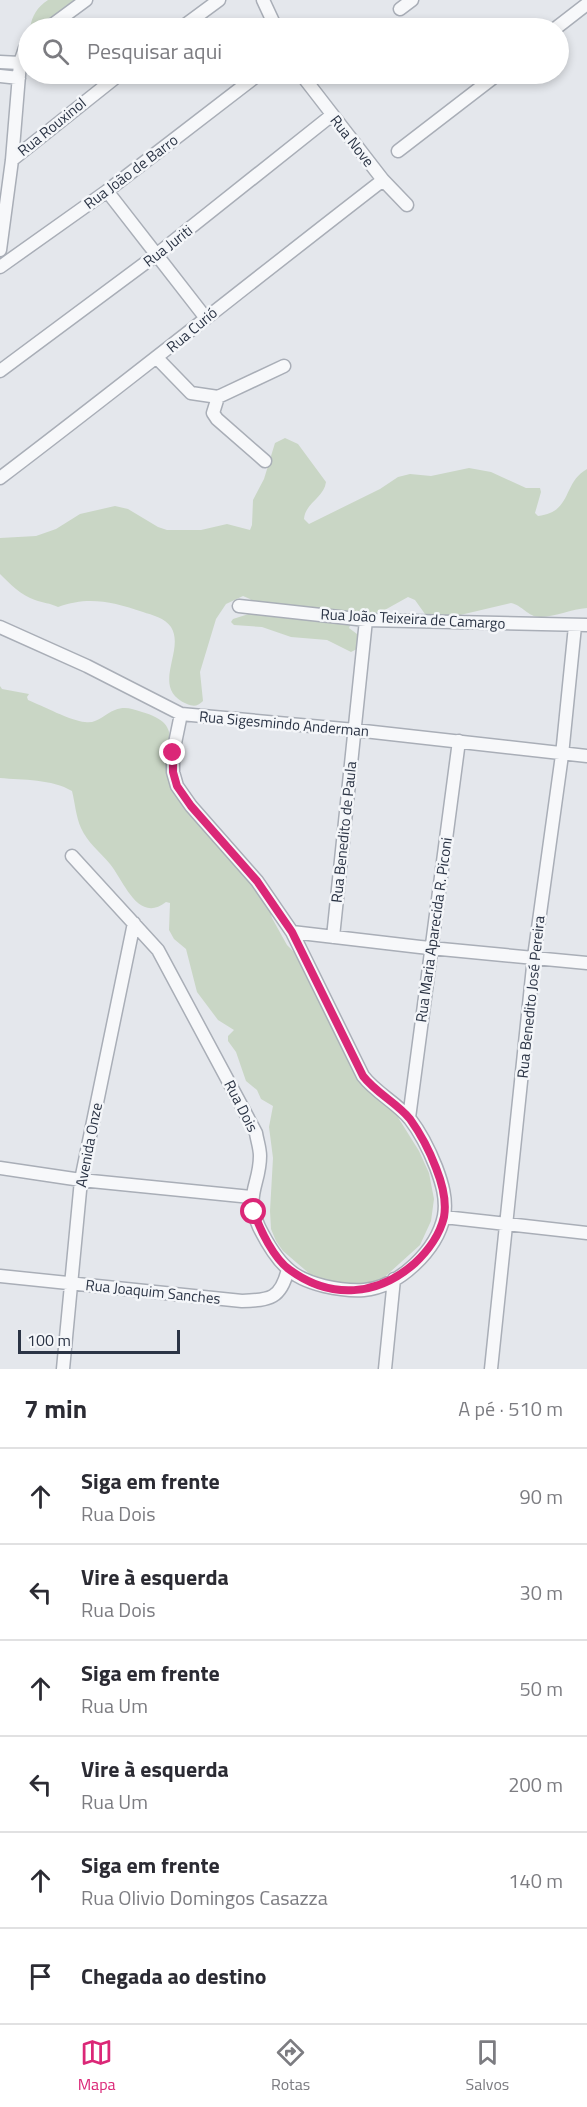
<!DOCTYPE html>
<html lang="pt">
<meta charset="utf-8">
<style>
:root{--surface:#fff;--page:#f2f2f3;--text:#2b2b33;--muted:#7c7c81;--line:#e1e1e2;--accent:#db2777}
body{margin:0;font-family:"Titillium Web",sans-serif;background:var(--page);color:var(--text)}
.scale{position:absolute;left:18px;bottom:15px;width:162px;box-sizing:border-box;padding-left:6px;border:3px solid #2b3445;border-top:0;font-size:16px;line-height:21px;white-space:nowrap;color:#2b3445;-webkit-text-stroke:4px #f4f6f9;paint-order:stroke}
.stop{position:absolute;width:18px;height:18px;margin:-14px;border:4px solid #db2777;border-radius:50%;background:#fff}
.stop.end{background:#db2777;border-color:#fff;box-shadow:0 2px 6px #0008}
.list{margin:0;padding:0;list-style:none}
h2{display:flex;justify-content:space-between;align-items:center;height:78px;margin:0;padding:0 24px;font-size:26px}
h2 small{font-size:20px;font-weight:400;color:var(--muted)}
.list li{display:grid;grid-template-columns:39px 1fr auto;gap:18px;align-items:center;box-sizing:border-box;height:96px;padding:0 24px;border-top:2px solid var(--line)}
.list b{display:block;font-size:22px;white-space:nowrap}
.list p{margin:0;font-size:20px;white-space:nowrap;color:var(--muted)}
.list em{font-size:20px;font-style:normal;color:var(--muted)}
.icon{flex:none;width:33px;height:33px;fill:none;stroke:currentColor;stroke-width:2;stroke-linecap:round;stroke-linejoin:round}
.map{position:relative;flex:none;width:587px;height:1369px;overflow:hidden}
.search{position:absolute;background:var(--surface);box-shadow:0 3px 9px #0003;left:18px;right:18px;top:18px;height:66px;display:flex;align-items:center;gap:15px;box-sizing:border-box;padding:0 21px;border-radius:33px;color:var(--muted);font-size:22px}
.sheet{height:654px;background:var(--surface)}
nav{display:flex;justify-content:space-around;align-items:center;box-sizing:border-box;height:84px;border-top:2px solid var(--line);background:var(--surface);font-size:16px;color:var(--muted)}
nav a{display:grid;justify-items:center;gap:3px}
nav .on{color:var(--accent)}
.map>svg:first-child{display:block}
</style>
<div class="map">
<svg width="587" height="1369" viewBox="0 0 587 1369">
<rect width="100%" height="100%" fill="#e4e7ec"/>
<!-- green -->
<path fill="#c9d6c5" d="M48 0H76L65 9 70 24 69 28H30C32 16 37 7 48 0Z
M285 438 298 444 326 482C324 498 305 503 304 519L309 524 380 489 398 477 410 474 431 476 469 468 491 472 526 488H540L541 492 535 513 538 516C573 512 562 483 587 469V608C572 609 554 617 540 617 528 617 522 605 511 603L439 620 425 614 415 600 408 597 374 616 351 623 349 628 357 634 359 643 357 649 351 652 327 640 291 637 262 627 234 625 231 622 233 619 255 612 258 609 250 599 243 596 226 604 216 619 200 672 203 701C198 706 194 707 187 704 149 688 186 651 171 627 165 618 152 615 143 612 112 602 89 596 58 607 50 603 43 603 35 600 22 596 9 583 0 574V538L36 536 56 529 80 514 115 506 128 509 158 527 167 530H201L227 524 250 530 252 525 253 500 264 479 275 443Z
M0 686 2 689 29 694 27 697 28 700C43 706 71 721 85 722 98 724 104 714 115 710 125 706 132 709 142 712 176 722 171 735 168 766L245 871 254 888 266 896 272 918 287 945 318 976 359 1073 394 1111 419 1151 429 1173 434 1199 431 1221 420 1245 378 1283 365 1289 332 1285 311 1275 283 1251 276 1241 271 1229 270 1211 273 1158 269 1127 273 1106 261 1099 257 1090 246 1081 236 1052 228 1041V1036L234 1030 218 1020 197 992 186 949 174 939 169 930 170 903 166 902C138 924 124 881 110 864 100 852 87 842 81 828 76 817 75 803 72 791 52 779 23 780 0 778Z"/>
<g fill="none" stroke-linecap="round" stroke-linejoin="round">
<defs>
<path id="minor" d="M263 0 276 28
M400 9 412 0
M48 28 86 0
M181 28 219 0
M556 28 587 4
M0 62 20 63
M301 74 383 180 407 205
M0 76 19 78
M398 151 498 74
M12 160 120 74
M107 191 205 317
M0 250 12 160 20 63 25 48 28 43
M0 267 107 191 259 74
M157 358 191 393 218 397 284 366
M0 371 156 255 332 115
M218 397 213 413 217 419 265 461
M0 478C129 380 255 279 383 180
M239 606 366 620 587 625
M0 627 87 666 181 714 355 730 587 756
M72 856 158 950 256 1133C257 1140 260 1148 260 1156 260 1185 244 1194 259 1227 266 1241 276 1258 287 1268 296 1277 312 1283 324 1286 337 1289 350 1291 364 1290 399 1287 437 1250 444 1216 447 1199 442 1183 436 1167 430 1152 420 1132 410 1119 397 1103 376 1093 363 1076L292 932 257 881 191 806 177 786 173 772V753L181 714
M292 932 420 947 587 963
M333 937 366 620
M409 1118 459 741
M0 1168 81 1180 251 1197
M444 1217 587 1233
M0 1276 242 1301C270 1300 281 1299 288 1269
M63 1369 81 1180 134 923
M385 1369 394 1279
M491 1369 534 957 562 755 575 626"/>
</defs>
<!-- minor casing -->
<use href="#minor" stroke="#a9aeb7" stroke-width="15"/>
<!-- minor -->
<use href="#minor" stroke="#f7f8fa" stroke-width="12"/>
</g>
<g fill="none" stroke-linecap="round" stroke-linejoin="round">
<!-- route -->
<path stroke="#db2777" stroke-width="8" d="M173 753V772L177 786 191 806 257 881 292 932 363 1076C376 1093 397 1103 410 1119 420 1133 430 1152 436 1168 442 1183 447 1200 444 1217 440 1234 428 1251 415 1263 378 1296 331 1300 290 1270 274 1259 260 1230 254 1212"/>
</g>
<g text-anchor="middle" stroke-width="5" stroke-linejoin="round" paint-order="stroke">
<!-- street labels -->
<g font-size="15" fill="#2b3445" stroke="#f4f6f9">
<text transform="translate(52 127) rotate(-39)" y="5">Rua Rouxinol</text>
<text transform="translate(352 141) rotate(52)" y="5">Rua Nove</text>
<text transform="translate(131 172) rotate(-37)" y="5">Rua João de Barro</text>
<text transform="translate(168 246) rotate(-38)" y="5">Rua Juriti</text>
<text transform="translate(192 330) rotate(-40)" y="5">Rua Curió</text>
<text transform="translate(413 619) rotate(3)" y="5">Rua João Teixeira de Camargo</text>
<text transform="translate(284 724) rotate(5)" y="5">Rua Sigesmindo Anderman</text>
<text transform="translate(344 832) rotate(-84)" y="5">Rua Benedito de Paula</text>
<text transform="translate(434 930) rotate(-82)" y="5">Rua Maria Aparecida R. Piconi</text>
<text transform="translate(531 997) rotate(-84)" y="5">Rua Benedito José Pereira</text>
<text transform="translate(241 1106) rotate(63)" y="5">Rua Dois</text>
<text transform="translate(89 1145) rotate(-79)" y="5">Avenida Onze</text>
<text transform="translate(153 1292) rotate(6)" y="5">Rua Joaquim Sanches</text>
</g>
</g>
</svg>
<div class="scale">100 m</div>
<div class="stop" style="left:254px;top:1212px"></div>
<div class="stop end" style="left:173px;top:753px"></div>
<div class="search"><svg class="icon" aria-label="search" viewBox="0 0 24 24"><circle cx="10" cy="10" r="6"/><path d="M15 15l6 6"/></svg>Pesquisar aqui</div>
</div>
<section class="sheet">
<h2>7 min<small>A pé · 510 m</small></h2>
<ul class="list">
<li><svg class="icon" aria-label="ahead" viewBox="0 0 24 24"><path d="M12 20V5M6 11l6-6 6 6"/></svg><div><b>Siga em frente</b><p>Rua Dois</p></div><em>90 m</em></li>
<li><svg class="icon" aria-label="left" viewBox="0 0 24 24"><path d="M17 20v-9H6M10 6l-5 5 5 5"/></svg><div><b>Vire à esquerda</b><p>Rua Dois</p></div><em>30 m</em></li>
<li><svg class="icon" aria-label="ahead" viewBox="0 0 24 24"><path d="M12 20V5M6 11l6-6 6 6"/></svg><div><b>Siga em frente</b><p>Rua Um</p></div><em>50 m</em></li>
<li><svg class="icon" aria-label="left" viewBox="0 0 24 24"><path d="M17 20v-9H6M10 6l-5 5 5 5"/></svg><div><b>Vire à esquerda</b><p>Rua Um</p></div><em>200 m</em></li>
<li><svg class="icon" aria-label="ahead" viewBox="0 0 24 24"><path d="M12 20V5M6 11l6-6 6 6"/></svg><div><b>Siga em frente</b><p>Rua Olivio Domingos Casazza</p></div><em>140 m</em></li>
<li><svg class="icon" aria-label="arrive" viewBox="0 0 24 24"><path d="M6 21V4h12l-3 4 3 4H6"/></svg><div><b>Chegada ao destino</b></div></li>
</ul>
</section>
<nav>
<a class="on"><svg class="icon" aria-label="map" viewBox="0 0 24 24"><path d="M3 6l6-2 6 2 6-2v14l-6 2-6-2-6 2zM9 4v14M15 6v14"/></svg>Mapa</a>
<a><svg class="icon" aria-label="directions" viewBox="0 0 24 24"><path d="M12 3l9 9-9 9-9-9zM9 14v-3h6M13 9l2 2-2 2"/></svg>Rotas</a>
<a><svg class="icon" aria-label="saved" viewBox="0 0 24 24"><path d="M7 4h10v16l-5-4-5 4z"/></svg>Salvos</a>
</nav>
